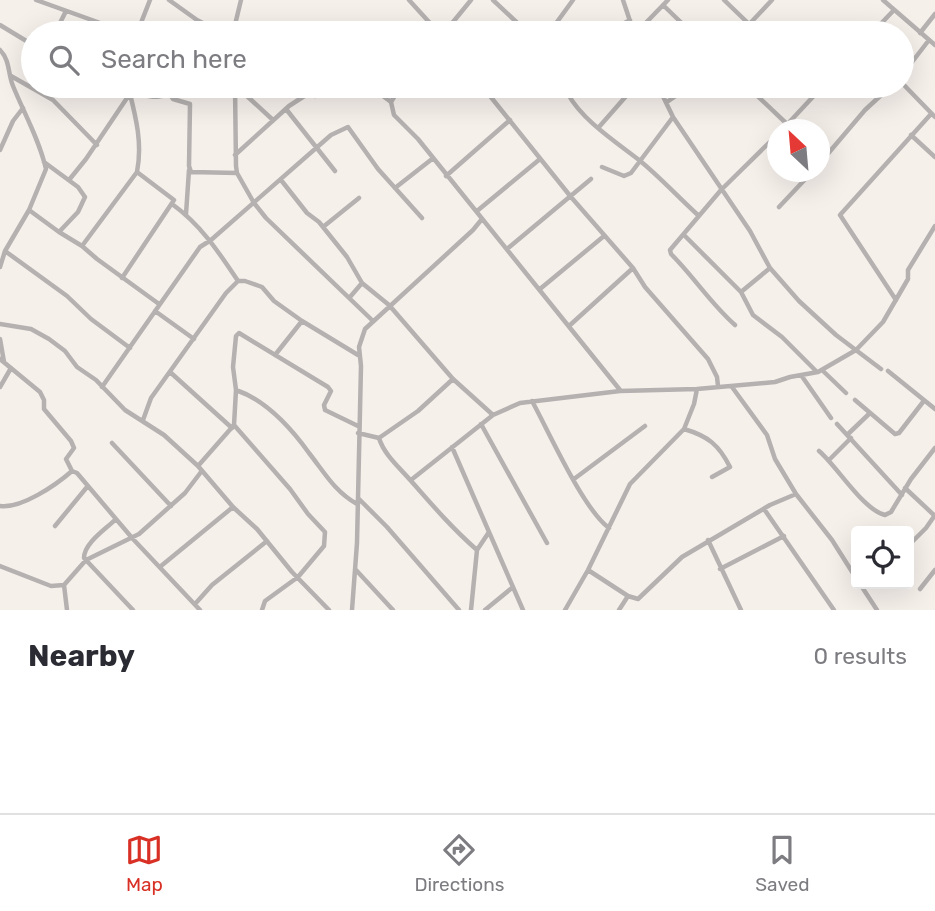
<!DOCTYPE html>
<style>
:root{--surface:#fff;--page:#f2f2f3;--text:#2b2b33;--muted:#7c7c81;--line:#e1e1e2;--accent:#d93025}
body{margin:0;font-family:Rubik,sans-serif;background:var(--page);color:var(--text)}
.controls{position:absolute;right:21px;bottom:21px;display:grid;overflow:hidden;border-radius:7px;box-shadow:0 7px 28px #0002}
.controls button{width:63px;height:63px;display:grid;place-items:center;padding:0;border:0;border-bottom:2px solid var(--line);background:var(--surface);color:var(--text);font:35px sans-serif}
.compass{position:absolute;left:767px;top:119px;width:63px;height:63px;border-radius:50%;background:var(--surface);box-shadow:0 7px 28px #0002;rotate:334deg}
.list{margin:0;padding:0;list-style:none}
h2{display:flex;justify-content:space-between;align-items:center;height:91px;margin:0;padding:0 28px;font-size:30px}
h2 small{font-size:23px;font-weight:400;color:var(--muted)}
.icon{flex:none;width:38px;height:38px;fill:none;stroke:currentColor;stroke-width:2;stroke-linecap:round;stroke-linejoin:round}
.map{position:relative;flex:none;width:935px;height:610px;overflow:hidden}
.search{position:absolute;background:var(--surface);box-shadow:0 7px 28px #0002;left:21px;right:21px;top:21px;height:77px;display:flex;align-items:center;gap:18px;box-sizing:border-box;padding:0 24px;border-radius:38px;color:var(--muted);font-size:26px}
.sheet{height:203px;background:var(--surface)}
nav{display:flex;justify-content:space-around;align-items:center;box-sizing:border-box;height:98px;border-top:2px solid var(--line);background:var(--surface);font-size:19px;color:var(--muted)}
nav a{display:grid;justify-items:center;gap:4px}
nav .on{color:var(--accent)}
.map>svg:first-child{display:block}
</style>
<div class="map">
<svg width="935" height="610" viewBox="0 0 935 610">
<rect width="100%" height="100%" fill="#f6f0eb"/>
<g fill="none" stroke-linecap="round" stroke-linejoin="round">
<!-- minor -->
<path stroke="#b5b1b1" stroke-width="4.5" d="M36 0 128 33
M169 0 197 20 222 33
M409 0 439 33
M493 0 528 33
M623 0 634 33
M724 0 750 25
M883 0 935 45
M663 5 692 33
M0 25 33 45
M55 33 66 11
M137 33 150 0
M190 33 197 20
M233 33 241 0
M444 33 471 0
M549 33 573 0
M613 33 621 25 630 20
M636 33 668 0
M741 33 772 0
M872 33 894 10
M920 33 935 14
M0 50C10 60 8 74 13 86 24 113 39 139 46 169L29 210 5 251 0 267
M902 75 929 40
M11 76 53 100 97 145
M902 83 935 117
M235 86 236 166 237 173 254 203 266 218 373 321
M236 86 273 120
M305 86 309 93
M374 86 379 93 391 102
M401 86 391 102 394 115 418 139 620 390
M482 86 571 197 633 268 645 287 708 359 717 377 718 386
M569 86 568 94C582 120 616 142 639 160 660 177 679 198 699 216
M658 86 673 117 750 231 770 268 799 301 836 335 881 369
M747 86 787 124
M129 91C146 95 163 104 175 86
M169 93 173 99 190 104 189 166 191 172 237 173
M667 102 690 86
M286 109 335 171
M599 127 635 86
M782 130 823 86
M911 135 935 157
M0 150 13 121 23 108
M235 155 289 106 309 93 315 96 331 86
M44 162 78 187 85 197 78 212 59 232
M820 163 865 110 891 86
M602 167 624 176 631 173 673 117
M446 176 510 120
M69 180 86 159 129 95
M281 180 307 213 319 222 347 257 362 283 389 305 453 379 493 415
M395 188 432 159
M172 204C201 225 218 251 238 281H245L262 287 274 301 302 321 358 355
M779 207 812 172
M29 210 59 232 82 246 97 259 159 304
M477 211 540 159
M186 214 189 170
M323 227 359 198
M684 235 741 292 753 315 782 337 817 372
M82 246 137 172C143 142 135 114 128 86
M507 249 591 179
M5 251 67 296 91 319 130 348
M122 278 174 200 137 172
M540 289 604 236
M741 292 770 268
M350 297 362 283
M896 300 840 215 931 114
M155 311 194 339
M0 324 31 329 49 339 65 351 77 367 96 380 125 410 164 435 198 466 233 507 257 529 292 572 329 610
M735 325C711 304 694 277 671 254L670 250 721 190 778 134
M569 326 633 268
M0 339 4 362
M275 355 302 321
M0 359 40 392 44 400V409L71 441 74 448 66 459 72 471C56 485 21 509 0 506
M822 370 846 393
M888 371 935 409
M170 372 232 428
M801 375 831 418
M0 387 11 368
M102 387 200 247 211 240 331 135 348 127 378 169 422 218
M732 387 767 435 775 459 796 494 832 540 856 578
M236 390C265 400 291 428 309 453 324 472 335 492 357 504
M855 400 895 434 899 433 923 402
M532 401C549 432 583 509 609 528
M143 420 151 398 226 293 238 281
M481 424 547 543
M837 424 902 495
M234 425 290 489 308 514 325 532 324 546 298 577 265 601 262 610
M684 429C708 436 719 445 730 467L712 477
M358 433 379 438 418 411 453 379
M847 435 870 413
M379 438C384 455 401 469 412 482 433 506 453 529 477 550
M112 443 171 506
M452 447 523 610
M819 451C837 466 863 510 885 515L891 512 911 479 935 448
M829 460 851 438
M198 466 234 425 236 390 233 367 236 336 239 333 328 387 331 391 324 405 325 410 358 426
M72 471 77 473 133 539 200 610
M574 479 645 426
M411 480 493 415 520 403 620 391 697 389 775 382 790 377 818 372 856 350 883 322 908 279V270L935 226
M905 488 935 516
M358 498 387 527 459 610
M764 509 834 610
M116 519C106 529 84 543 84 558L133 610
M55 526 87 487
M708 540 741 610
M909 545 926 528 935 515
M0 566 51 586 64 585 86 560 139 534 185 493 201 472
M161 566 233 507
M720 569 784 536
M356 570 393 610
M588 570 628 596 638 599 682 557 770 505 796 494
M860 584 877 610
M64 585 67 610
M920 589 935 570
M195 604 212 585 267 541
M352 610 357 543 361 366 359 347 365 329 473 230 482 219
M471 610 477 550 489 532
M485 610 513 587
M565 610 588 570 630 484 684 429 694 404 697 389
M619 610 628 596"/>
</g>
</svg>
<div class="controls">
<button><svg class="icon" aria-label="locate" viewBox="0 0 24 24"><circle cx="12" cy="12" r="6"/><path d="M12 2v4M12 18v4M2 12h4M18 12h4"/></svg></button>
</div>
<svg class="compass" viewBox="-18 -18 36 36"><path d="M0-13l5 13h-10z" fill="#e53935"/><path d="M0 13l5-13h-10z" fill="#7c7c81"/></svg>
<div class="search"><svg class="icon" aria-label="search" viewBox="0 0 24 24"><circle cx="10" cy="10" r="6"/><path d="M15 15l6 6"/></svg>Search here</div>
</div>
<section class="sheet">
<h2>Nearby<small>0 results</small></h2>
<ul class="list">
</ul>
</section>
<nav>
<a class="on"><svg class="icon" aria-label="map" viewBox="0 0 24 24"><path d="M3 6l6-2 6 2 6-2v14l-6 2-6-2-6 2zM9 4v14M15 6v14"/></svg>Map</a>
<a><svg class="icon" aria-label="directions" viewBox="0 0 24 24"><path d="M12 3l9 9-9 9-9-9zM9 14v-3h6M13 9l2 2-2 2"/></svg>Directions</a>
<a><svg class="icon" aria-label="saved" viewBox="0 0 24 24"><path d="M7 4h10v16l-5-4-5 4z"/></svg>Saved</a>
</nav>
